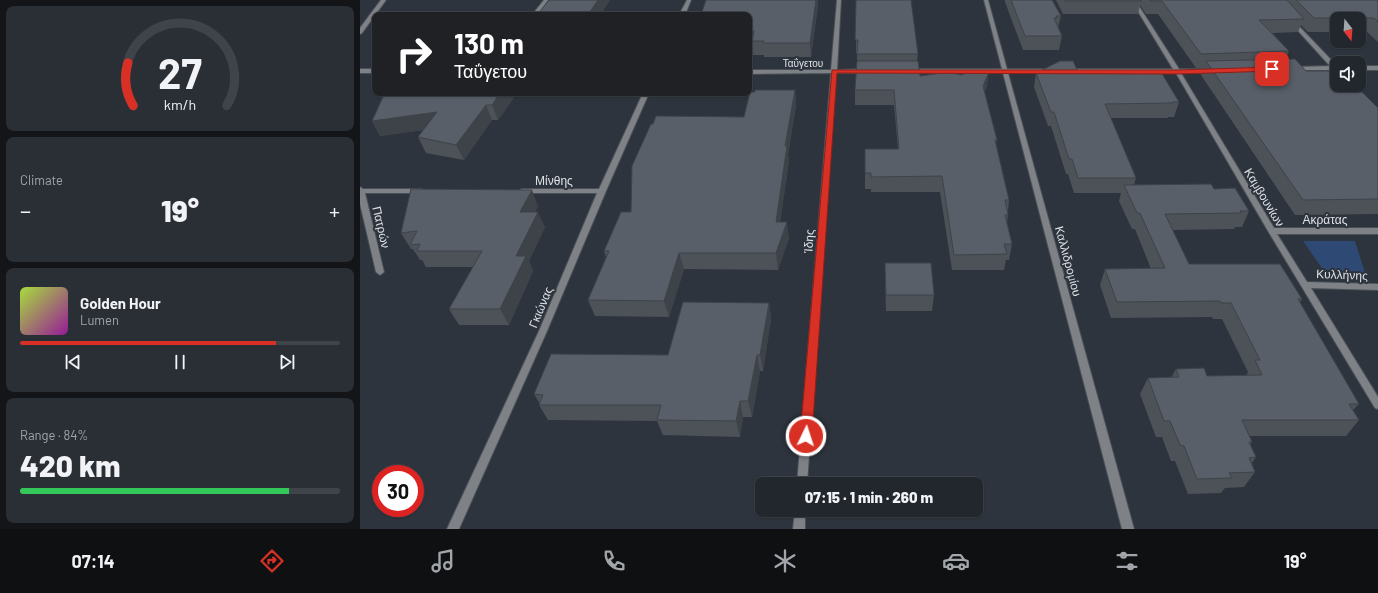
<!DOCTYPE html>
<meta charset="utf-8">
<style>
:root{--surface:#22272e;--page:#2a2f36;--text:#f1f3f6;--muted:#a2a5aa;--line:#3f444a;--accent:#d93025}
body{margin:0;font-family:Barlow,sans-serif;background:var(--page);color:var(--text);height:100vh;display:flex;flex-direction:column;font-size:15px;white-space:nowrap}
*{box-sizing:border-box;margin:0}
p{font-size:13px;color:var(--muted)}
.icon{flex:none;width:22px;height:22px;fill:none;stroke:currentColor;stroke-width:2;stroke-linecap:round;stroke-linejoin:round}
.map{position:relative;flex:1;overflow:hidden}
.sheet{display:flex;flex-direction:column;gap:6px;padding:6px;background:#131519;width:360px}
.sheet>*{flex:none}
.banner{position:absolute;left:12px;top:12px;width:380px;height:84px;border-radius:8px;box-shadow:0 1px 3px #0004,0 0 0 1px var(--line);background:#202124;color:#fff;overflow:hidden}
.needle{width:26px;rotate:163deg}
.fabs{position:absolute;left:970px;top:12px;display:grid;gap:8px}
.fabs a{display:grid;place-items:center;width:36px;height:36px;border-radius:8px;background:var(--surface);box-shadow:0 1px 3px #0004,0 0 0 1px var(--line);font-size:20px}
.speed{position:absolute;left:12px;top:465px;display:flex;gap:8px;font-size:20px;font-weight:700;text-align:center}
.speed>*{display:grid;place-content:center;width:52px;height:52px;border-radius:50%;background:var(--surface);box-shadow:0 1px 3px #0004,0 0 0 1px var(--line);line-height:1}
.speed .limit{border:6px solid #d22;background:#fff;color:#111}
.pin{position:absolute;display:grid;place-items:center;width:34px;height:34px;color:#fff;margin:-17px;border-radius:8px;box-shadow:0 2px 6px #0006}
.me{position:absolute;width:44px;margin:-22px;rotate:4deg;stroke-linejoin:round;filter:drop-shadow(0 0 3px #0008)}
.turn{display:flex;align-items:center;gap:14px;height:84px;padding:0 16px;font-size:18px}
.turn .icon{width:52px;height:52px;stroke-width:2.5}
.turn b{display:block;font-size:28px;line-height:34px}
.big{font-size:30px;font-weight:800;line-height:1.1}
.sheet .card{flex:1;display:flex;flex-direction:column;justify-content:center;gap:6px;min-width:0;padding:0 14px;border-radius:8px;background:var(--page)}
.sheet .dial{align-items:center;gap:0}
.dial svg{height:104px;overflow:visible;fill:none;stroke:var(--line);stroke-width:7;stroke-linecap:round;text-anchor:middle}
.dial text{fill:var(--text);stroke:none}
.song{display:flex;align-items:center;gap:12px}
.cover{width:48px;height:48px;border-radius:6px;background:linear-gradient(135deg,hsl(80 70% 55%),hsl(300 70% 35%))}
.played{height:4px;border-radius:2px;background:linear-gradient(90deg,var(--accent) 80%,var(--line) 80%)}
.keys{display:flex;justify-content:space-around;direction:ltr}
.heat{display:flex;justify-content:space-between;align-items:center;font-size:22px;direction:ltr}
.charge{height:6px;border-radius:3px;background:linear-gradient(90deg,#34c759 84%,var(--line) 0)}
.trip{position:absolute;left:395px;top:477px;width:228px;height:40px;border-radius:8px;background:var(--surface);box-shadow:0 1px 3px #0004,0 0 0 1px var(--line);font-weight:800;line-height:40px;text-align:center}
.tab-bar{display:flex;height:64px;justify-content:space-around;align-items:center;background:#0e1012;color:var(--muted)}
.tab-bar .icon{width:28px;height:28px}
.tab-bar .current{color:var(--accent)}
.tab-bar b{font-size:18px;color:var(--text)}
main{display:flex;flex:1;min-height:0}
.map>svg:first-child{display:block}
.green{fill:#2e4974}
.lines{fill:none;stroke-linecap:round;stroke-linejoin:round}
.street-casing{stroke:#4a5058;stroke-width:2}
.street{fill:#7e8185;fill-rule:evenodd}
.wall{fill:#4d5259}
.shaded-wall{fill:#3e4249}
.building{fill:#595f68;stroke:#3e4249}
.route{fill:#d93025;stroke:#8d1f18}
.labels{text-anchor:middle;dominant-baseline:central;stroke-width:4;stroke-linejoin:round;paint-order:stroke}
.far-street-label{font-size:10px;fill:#dde1e6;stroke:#2e343d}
.street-label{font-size:12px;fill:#dde1e6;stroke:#2e343d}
</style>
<main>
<section class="sheet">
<div class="card dial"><svg viewBox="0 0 100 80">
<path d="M14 69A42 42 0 1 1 86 69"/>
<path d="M14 69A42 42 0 0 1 10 36" stroke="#d93025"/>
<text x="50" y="56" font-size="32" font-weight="700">27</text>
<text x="50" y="72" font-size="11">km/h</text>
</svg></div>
<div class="card"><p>Climate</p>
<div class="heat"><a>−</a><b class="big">19°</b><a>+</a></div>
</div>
<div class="card">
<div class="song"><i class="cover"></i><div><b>Golden Hour</b><p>Lumen</p></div></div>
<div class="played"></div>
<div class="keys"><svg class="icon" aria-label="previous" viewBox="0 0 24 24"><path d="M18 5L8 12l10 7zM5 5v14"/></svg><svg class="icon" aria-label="pause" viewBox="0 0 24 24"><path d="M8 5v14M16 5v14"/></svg><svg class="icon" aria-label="next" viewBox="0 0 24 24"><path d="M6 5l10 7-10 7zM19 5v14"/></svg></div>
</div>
<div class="card"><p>Range · 84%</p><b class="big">420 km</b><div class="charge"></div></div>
</section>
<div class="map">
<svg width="1018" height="529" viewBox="0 0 1018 529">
<rect width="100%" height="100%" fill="#2e343d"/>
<polygon class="green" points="943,241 995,241 1005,273 966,274"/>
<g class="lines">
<g class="street-casing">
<g id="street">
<polygon points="21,0 26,0 2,33 0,34 0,28"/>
<polygon points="184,0 188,0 178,15 172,15"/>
<polygon points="327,0 331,0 325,15 319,15"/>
<polygon points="477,0 481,0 477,70 506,69 509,71 506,73 476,73 447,484 437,484 471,73 389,74 389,70 471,70"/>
<polygon points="624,0 628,0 647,69 690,69 693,71 690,73 648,73 774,529 762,529 643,73 550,73 547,71 550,69 642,69"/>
<polygon points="771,0 775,0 819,69 852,69 855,71 852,73 821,73 914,228 1018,228 1018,234 917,234 947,282 1018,284 1018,290 951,288 1018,397 1018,409 1015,408 908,231 816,73 708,73 705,71 708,69 813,69"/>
<polygon points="933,20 977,66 977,71 973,70 932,70 931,69 934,67 970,66 931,23 930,22"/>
<rect x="999" y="66" width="19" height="4"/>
<rect x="0" y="69" width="15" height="4"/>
<polygon points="283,93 289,93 246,191 187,331 99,529 87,529 179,331 237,193 162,193 158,191 162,189 239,189"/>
<polygon points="0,187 3,189 60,189 64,191 60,193 5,193 24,272 20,275 16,272 0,204"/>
<polygon points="435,510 445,510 445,529 433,529"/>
</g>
</g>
<use href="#street" class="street"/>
</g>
<g class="wall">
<polygon points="346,0 458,0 458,5 451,57 404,57 404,55 393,55 392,45 389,44 389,15"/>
<polygon points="496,0 558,54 557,61 560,76 627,87 624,92 637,140 636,144 649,200 648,211 648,215 647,223 652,244 649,260 646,260 644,270 592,270 580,192 511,192 511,189 505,189 505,149 538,149 534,105 495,105 495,90 497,61 497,54 496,54"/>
<polygon points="645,0 692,0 701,16 698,28 702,36 699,50 663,50 645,2"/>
<polygon points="696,0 1018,0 1018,42 1007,32 999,32 999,19 977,19 977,32 948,32 941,25 938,32 912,33 929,51 925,59 946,71 977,74 1018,108 1018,214 935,215 841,75 844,68 836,68 798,14 786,14 780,5 778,14 703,14"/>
<polygon points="718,72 819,102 814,117 808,117 808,118 751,118 776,178 774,185 854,189 889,211 882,227 875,227 874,229 812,230 829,264 942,299 940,303 999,404 993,410 999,420 986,436 890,436 892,442 890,445 896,457 892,463 895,472 884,487 865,488 861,493 828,494 815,461 811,461 802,437 796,437 780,394 788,378 811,378 816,369 847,376 886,376 888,372 862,319 853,319 852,317 751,318 740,285 745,269 791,269 775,229 772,229 759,201 761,193 714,193 708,174 706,174 691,126 688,126 674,87 676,73"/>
<polygon points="435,90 436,105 428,155 429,161 420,222 429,238 418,270 324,269 309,317 235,316 228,300 246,257 244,251 271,212 293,124 384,117"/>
<polygon points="20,93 157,93 138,120 132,120 104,160 66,153 58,137 63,130 20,136 12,121 22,98"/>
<polygon points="178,206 175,212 185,227 169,261 173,271 149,325 99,325 89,309 113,267 66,267 62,260 60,260 53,249 51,249 41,233"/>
<polygon points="525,263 574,295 572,311 526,311 525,279"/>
<polygon points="409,303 411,319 403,371 400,371 392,417 383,417 380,437 303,435 297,421 188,420 179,405 180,404 174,394 308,355"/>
</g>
<g class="shaded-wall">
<polygon points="238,0 250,0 241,15 228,15"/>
<polygon points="456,0 458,0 458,5 451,57 450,43"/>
<polygon points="629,72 627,87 621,101 623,86"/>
<polygon points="435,90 436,105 428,155 429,161 418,238 416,222 425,146"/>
<polygon points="140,93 157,93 138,120 132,105"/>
<polygon points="126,105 132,120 104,160 96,145"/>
<polygon points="77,112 85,127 20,136 12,121"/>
<polygon points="172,190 178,206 167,228 160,212"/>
<polygon points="178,212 185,227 169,261 173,271 149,325 140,309 156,256"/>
<polygon points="427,222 429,238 418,270 416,253"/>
<polygon points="319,253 324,269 309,317 304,301"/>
<polygon points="409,303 411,319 403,371 400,355"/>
<polygon points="397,355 400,371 392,417 388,401"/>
<polygon points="380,401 383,417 380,437 376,421"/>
</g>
<g class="building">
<polygon points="189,0 238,0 228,15 177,15"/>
<polygon points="346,0 456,0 450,43 403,43 404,41 392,41 394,31 389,31 389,15 341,15"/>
<polygon points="496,0 551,0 558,54 497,54 498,40 495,40"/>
<polygon points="651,0 692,0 701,16 696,16 697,18 694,18 702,36 665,36"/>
<polygon points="705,0 781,0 782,1 705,1"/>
<polygon points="789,0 927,0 944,19 899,20 929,51 841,54 802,1 790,1"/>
<polygon points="936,0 1018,0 1018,22 1014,18 954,18"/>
<polygon points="935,59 946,71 974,71 977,74 977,85 995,85 1018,108 1018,199 943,200 846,61"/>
<polygon points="497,61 558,61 560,76 588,72 602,75 606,72 629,72 623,86 637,140 635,140 649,200 645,200 648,215 645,215 652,244 644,244 647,254 594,255 582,176 511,177 511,173 505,173 505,149 539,149 534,90 495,90"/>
<polygon points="700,61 713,61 718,72 801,72 819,102 812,102 813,103 745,104 776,178 718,178 712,159 709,159 694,112 691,112 676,73"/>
<polygon points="395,90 435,90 425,146 427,146 416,222 427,222 416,253 319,253 304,301 228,300 249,251 244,251 261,212 271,212 272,166 291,124 293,124 296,116 384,117 390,92 395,92"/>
<polygon points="25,93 140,93 132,105 126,105 96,145 58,137 77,112 12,121"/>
<polygon points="851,184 854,189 875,188 889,211 880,211 881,213 805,214 829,264 920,264 942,299 938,299 999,404 989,404 999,420 882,420 892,442 889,442 896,457 889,458 895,472 869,473 872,478 837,479 824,446 820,445 810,421 804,421 788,378 819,377 816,369 844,368 847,376 902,375 895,360 900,360 871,303 861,303 860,301 757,302 745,269 805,268 780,213 777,213 764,185"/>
<polygon points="51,189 172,190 160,212 178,212 156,256 166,256 140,309 89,309 122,251 57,251 60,244 50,245 57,231 41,233"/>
<polygon points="525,263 571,263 574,295 526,295"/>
<polygon points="323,302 409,303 400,355 397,355 388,401 380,401 376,421 297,420 301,405 179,405 183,395 174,394 191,354 308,355"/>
</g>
<polygon class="route" points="912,67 915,69 914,71 818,74 477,73 452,436 450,440 446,441 442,440 440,436 472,70 818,70"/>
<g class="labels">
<g class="far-street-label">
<text x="443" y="63">Ταΰγετου</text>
</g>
<g class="street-label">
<text x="194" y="180">Μίνθης</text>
<text transform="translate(905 197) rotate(59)">Καμβουνίων</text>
<text x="965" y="219">Ακράτας</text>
<text transform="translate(22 227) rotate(77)">Πατρών</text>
<text transform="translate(448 241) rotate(-86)">Ίδης</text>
<text transform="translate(709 261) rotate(75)">Καλλιδρομίου</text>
<text transform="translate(982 274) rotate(2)">Κυλλήνης</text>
<text transform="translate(180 307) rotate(-67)">Γκιώνας</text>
</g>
</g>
</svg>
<div class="fabs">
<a><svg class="needle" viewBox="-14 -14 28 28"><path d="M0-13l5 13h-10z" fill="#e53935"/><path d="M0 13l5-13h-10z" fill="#a2a5aa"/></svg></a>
<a><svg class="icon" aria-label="sound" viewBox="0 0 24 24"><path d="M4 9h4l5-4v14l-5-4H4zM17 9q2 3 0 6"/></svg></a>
</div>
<div class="speed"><div class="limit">30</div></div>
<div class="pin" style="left:912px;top:69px;background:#d93025"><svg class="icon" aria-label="arrive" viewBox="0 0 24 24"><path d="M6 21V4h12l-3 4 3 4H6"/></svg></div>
<svg class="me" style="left:446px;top:436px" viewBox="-20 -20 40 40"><circle r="17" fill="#d93025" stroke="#fff" stroke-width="3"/><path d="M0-11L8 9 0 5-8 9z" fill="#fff"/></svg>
<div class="trip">07:15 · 1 min · 260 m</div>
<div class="banner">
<div class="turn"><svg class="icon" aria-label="right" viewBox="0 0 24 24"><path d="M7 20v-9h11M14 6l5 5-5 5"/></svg><div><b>130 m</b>Ταΰγετου</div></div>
</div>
</div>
</main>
<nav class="tab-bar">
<b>07:14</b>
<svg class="icon current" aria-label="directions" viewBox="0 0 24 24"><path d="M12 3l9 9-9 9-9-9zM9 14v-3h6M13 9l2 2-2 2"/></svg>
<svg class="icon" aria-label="music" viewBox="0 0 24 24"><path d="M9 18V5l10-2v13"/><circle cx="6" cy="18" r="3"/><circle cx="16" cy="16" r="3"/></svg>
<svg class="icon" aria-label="phone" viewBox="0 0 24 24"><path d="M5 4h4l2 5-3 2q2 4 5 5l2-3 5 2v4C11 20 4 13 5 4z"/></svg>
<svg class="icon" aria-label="climate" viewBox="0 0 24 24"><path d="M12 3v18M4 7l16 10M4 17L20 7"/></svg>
<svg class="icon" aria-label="car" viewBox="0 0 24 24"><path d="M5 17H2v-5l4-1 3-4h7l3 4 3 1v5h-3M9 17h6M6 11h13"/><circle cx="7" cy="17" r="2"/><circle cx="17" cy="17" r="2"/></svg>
<svg class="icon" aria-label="filters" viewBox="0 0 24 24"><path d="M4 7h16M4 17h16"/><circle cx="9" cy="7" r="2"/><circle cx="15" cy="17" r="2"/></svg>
<b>19°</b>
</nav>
